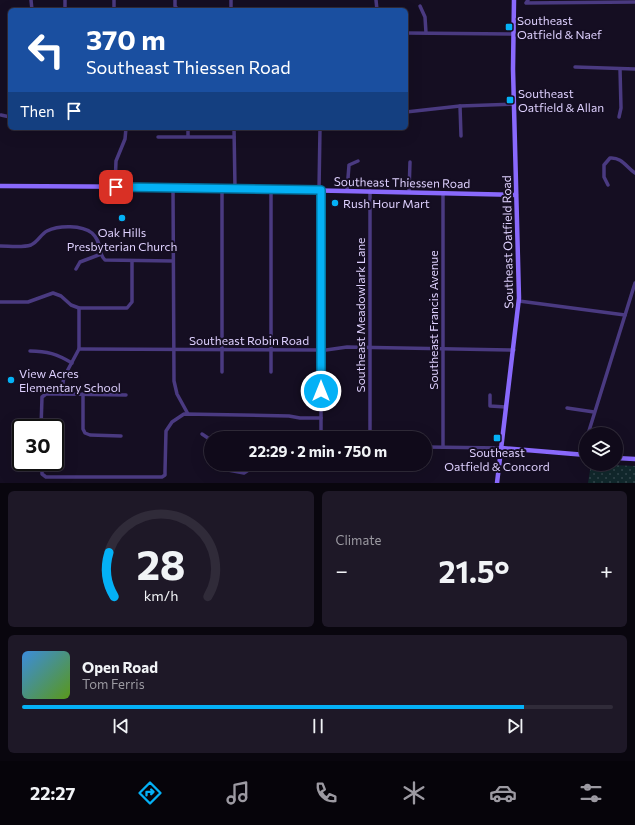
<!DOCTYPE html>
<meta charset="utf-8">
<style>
:root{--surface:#100a1a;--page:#1e1827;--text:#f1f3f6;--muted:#9c9aa2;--line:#302b39;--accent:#04b1f6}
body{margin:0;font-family:Commissioner,sans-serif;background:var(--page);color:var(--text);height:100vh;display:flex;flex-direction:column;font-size:15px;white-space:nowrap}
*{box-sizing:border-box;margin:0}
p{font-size:13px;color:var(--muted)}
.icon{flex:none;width:22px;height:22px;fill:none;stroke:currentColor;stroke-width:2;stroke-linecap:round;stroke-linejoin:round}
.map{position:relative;height:483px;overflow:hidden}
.drawer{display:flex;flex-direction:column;gap:8px;padding:8px;background:#09060e;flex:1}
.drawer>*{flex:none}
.hud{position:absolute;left:8px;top:8px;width:400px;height:122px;border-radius:6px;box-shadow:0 4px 16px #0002,0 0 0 1px var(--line);background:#1a4fa0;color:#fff;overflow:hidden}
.fabs{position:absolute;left:579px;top:427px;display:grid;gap:8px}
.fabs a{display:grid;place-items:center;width:44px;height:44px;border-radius:50%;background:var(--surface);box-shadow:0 4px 16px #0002,0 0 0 1px var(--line);font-size:20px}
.speed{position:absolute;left:12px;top:419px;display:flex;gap:8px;font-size:20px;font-weight:700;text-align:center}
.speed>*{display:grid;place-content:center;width:52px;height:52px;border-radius:50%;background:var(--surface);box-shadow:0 4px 16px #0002,0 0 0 1px var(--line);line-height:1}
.speed .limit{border:2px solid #111;border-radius:6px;background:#fff;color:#111}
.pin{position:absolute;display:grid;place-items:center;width:34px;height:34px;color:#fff;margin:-17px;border-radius:8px;box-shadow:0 2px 6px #0006}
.me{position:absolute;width:44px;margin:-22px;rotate:0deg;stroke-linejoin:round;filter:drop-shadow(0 0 3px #0008)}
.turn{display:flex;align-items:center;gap:14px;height:84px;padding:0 12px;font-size:18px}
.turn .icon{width:52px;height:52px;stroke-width:2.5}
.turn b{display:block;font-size:28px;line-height:34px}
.then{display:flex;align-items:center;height:38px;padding:0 12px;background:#0003;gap:8px;font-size:15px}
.big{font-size:30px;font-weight:700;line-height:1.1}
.drawer .tile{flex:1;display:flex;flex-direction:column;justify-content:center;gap:6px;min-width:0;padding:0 14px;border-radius:6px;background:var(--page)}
.drawer .dial{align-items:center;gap:0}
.dial svg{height:104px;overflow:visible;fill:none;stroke:var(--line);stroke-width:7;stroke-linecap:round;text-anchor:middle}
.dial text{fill:var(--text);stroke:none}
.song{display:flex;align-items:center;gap:12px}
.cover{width:48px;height:48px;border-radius:6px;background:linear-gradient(135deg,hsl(210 70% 55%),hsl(90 70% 35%))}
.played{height:4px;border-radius:2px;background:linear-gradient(90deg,var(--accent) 85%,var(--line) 85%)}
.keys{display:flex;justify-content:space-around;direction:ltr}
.heat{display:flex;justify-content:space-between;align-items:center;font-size:22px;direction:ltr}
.drawer .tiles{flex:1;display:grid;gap:8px;grid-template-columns:1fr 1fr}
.tile:last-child{grid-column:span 2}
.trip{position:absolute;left:204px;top:431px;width:228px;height:40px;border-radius:20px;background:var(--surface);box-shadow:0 4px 16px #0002,0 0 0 1px var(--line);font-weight:700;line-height:40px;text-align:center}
.menu{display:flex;height:64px;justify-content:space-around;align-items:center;background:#06040a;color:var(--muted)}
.menu .icon{width:28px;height:28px}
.menu .current{color:var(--accent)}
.menu b{font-size:18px;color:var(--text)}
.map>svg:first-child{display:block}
.park{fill:url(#park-dots)}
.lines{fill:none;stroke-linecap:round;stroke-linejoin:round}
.street{stroke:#4a3a81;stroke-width:3.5}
.secondary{stroke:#8969fc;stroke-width:4.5}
.route-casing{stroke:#0373a0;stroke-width:10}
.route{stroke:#04b1f6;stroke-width:7}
.poi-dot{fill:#04b1f6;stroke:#150e22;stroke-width:1.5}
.labels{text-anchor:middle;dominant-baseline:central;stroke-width:4;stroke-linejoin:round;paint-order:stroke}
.poi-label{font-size:12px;fill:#ded0fe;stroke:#150e22;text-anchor:start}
.street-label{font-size:12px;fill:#ded0fe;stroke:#150e22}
</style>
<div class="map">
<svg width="635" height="483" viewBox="0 0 635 483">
<defs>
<pattern id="park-dots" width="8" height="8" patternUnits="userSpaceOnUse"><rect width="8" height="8" fill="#11282c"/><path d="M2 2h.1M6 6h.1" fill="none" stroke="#33464c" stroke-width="1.8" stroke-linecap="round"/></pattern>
</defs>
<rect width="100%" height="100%" fill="#150e22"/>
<polygon class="park" points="591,464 635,466 635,483 588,483"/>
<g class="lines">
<g class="street">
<polyline points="31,0 32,10"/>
<polyline points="65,0 65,10"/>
<polyline points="114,0 114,10"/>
<polyline points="175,0 175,6 178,10"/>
<polyline points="231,0 231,10"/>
<polyline points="376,0 377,10"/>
<polyline points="528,0 526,3 635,2"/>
<polyline points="420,6 425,17 426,33"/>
<polyline points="406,33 513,34"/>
<polyline points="575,67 635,69"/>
<polyline points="460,106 461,136"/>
<polyline points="406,112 460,106 514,104"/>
<polyline points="1,115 10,117"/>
<polyline points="619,117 621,108 620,69"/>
<polyline points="188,128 188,136"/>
<polyline points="234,128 235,188"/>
<polyline points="158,137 234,137"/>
<path d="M608,185L604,177V165L610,158C622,157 626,167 635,173"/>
<polyline points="115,187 116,161 125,139 126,128"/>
<polyline points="173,187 174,381 177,394 188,414"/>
<polyline points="271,189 271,372"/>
<polyline points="319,190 320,128"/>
<polyline points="321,190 321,438"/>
<polyline points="347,191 349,165 358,161"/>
<polyline points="370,191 370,438"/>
<polyline points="409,192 410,162"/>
<polyline points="443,193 443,447"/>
<path d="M0,246C9,246 22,248 31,245C38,242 41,234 47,231C59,225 82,225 92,233C103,243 97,253 105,260L173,261"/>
<polyline points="76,269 80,262 101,254"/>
<polyline points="519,301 625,315"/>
<polyline points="0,302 28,302 53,293 61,296 71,305 79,308 127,308 132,302 132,261"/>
<polyline points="79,349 326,350 347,347 514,350"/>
<path d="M30,351C47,351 57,354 72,363"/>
<polyline points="222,372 222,188"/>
<polyline points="61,394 126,395"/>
<polyline points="83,394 83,429 85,433 90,435 121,436"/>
<polyline points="490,395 490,406 506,407"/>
<polyline points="567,408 594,412"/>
<polyline points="41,428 42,397 46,394 61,394 64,377 79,349 79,308"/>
<polyline points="202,434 211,440"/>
<polyline points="588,434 635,283"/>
<polyline points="425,447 501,448"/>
<polyline points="583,455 586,442"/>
<polyline points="42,462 42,474 46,477 162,477 165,475 165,471 166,431 172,422 184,414 289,416 300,418 321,418"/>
<polyline points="223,464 228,470 244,473 258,464"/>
<polyline points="317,464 319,469"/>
</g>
<g class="secondary">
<polyline points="0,186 173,187 516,195"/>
<polyline points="501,448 586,455"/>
<polyline points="616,458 635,459"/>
<polyline points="497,483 519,298 513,69 514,0"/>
</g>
</g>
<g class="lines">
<g class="route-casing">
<polyline id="route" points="116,187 321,190 321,391"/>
</g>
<use href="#route" class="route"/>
</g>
<g class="poi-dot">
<rect x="505" y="23" width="8" height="8" rx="2"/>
<rect x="506" y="96" width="8" height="8" rx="2"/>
<circle cx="335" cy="203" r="4"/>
<circle cx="122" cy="218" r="4"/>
<circle cx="11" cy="380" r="4"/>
<rect x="493" y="434" width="8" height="8" rx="2"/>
</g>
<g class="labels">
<g class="poi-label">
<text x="517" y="20">Southeast<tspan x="517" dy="14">Oatfield &amp; Naef</tspan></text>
<text x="518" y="93">Southeast<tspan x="518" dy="14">Oatfield &amp; Allan</tspan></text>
<text x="343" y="203">Rush Hour Mart</text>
<text x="122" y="232" text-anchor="middle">Oak Hills<tspan x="122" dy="14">Presbyterian Church</tspan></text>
<text x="19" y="373">View Acres<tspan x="19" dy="14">Elementary School</tspan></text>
<text x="497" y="452" text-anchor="middle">Southeast<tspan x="497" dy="14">Oatfield &amp; Concord</tspan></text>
</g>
<g class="street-label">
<text transform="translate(402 182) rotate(1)">Southeast Thiessen Road</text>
<text transform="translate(507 242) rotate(-91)">Southeast Oatfield Road</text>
<text transform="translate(360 315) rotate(-90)">Southeast Meadowlark Lane</text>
<text transform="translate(433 320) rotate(-90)">Southeast Francis Avenue</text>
<text x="249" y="340">Southeast Robin Road</text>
</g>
</g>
</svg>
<div class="fabs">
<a><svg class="icon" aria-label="layers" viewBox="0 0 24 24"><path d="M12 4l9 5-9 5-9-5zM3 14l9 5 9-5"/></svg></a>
</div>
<div class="speed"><div class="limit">30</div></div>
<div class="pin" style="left:116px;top:187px;background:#d93025"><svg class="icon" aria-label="arrive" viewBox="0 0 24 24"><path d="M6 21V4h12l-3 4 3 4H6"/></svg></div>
<svg class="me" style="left:321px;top:391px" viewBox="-20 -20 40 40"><circle r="17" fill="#04b1f6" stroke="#fff" stroke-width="3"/><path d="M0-11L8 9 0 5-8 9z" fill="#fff"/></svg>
<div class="trip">22:29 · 2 min · 750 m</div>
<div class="hud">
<div class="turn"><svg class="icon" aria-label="left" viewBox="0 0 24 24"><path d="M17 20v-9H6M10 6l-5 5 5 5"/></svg><div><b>370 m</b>Southeast Thiessen Road</div></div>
<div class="then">Then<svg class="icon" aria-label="arrive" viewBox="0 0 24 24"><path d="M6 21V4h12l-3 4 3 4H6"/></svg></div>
</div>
</div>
<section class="drawer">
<div class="tiles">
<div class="tile dial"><svg viewBox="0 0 100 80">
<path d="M14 69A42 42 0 1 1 86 69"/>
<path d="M14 69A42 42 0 0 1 10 35" stroke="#04b1f6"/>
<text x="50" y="56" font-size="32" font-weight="700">28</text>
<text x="50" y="72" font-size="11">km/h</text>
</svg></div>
<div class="tile"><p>Climate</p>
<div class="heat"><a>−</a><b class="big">21.5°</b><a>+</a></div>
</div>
<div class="tile">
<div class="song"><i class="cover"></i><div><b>Open Road</b><p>Tom Ferris</p></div></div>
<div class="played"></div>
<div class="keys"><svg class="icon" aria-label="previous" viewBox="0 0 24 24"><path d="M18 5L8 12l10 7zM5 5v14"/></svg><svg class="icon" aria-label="pause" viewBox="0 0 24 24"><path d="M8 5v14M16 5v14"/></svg><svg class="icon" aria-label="next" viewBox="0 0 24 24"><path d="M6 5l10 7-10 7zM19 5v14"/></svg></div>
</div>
</div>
</section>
<nav class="menu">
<b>22:27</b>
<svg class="icon current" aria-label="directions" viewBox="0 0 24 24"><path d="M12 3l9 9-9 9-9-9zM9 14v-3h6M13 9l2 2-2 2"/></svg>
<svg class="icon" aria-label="music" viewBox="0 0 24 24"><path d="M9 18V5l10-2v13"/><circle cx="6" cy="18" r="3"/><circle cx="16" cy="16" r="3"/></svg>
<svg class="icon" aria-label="phone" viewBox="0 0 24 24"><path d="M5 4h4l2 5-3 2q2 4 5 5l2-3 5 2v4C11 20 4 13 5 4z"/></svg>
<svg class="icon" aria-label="climate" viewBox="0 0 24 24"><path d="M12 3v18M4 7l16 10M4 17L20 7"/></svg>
<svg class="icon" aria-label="car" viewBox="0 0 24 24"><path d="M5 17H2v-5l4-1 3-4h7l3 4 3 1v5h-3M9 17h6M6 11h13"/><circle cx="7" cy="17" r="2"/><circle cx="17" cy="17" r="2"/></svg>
<svg class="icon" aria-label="filters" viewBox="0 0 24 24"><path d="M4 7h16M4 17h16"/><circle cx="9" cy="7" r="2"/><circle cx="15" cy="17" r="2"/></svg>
</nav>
